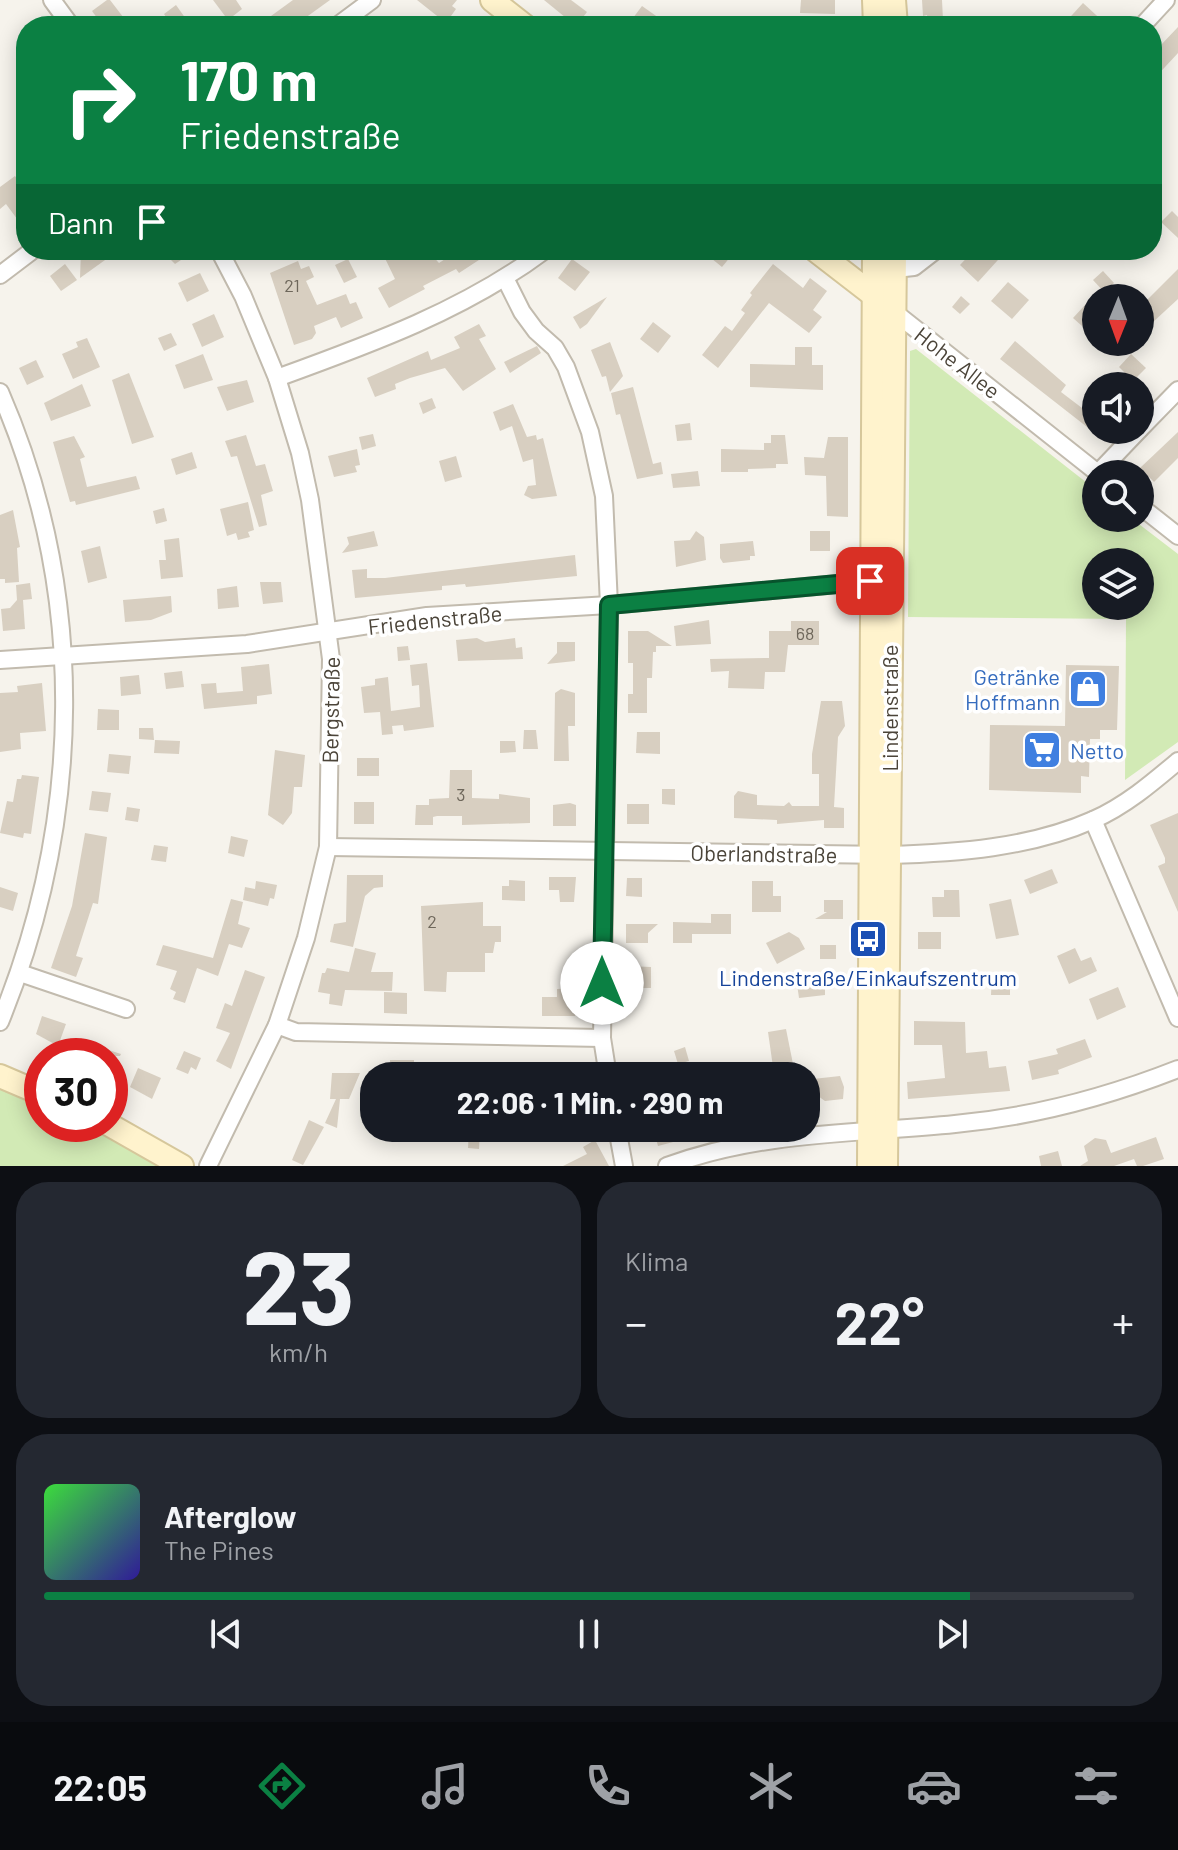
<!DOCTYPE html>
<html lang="de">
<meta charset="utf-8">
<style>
:root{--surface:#171b24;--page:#242831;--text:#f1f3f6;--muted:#9ea1a6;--line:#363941;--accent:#0b8043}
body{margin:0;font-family:Barlow,sans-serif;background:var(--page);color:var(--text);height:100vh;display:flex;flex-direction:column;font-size:30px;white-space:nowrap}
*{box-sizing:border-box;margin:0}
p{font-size:26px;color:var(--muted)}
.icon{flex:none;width:44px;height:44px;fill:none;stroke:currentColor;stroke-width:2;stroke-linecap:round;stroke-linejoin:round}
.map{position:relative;height:1166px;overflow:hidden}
.drawer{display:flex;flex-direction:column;gap:16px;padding:16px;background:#0d0f14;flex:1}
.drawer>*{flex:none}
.top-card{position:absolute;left:16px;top:16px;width:1146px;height:244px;border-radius:32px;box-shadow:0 4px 20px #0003;background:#0b8043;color:#fff;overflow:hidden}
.needle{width:52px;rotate:181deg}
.buttons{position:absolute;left:1082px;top:284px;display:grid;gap:16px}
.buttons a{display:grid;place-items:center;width:72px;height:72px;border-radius:50%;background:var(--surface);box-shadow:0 4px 20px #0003;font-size:40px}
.speed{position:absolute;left:24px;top:1038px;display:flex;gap:16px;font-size:40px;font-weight:700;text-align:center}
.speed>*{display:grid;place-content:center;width:104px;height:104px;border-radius:50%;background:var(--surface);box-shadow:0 4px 20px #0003;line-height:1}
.speed .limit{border:12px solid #d22;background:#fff;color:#111}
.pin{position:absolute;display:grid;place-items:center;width:68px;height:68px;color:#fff;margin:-34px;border-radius:16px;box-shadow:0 4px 12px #0006}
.me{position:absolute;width:88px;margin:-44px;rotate:0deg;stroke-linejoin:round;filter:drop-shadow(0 0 6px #0008)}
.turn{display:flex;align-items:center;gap:28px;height:168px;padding:0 32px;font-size:36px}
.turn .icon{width:104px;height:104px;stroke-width:2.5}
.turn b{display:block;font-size:56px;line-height:68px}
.then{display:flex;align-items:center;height:76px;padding:0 32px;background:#0003;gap:16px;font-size:30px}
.big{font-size:60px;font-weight:700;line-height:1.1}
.drawer .widget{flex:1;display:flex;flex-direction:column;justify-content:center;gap:12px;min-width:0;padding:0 28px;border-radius:32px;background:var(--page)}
.drawer .dial{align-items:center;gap:0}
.dial b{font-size:104px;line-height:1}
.song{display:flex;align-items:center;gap:24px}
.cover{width:96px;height:96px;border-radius:12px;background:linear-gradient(135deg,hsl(120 70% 55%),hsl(250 70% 35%))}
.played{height:8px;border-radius:4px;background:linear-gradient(90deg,var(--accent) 85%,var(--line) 85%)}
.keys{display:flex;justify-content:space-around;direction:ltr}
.heat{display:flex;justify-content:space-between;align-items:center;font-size:44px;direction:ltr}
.drawer .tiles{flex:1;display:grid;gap:16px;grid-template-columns:1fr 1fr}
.widget:last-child{grid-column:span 2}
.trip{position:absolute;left:360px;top:1062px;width:460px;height:80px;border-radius:32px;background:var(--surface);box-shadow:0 4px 20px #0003;font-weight:700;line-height:80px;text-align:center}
.tab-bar{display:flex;height:128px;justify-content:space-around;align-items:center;background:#090b0e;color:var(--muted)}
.tab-bar .icon{width:56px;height:56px}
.tab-bar .current{color:var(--accent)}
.tab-bar b{font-size:36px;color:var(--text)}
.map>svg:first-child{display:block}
.green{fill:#d2eab5;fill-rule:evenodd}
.building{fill:#d8cfc1}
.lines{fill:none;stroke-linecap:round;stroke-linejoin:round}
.street-casing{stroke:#c2bbae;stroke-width:20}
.secondary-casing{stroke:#d6c79b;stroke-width:26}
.street{stroke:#fff;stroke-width:16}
.secondary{stroke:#fff3cd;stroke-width:22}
.route-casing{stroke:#07532c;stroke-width:20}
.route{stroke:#0b8043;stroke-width:14}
.labels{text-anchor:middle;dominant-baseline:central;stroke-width:7;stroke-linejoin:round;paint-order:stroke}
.number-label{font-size:18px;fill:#6e675b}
.street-label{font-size:22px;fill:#4b4439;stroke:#fff}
.shop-label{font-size:22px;fill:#366cbe;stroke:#fff;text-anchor:end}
.transit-label{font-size:22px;fill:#164399;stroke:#fff}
</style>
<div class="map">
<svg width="1178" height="1166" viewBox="0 0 1178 1166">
<rect width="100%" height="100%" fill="#f6f3ec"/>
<g class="green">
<path d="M916,349L1096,490V518H1131L1178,554V742L1125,780L1126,619L908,617L910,351ZM1096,562H1140V606H1096Z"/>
<polygon points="0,1088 42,1106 42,1124 84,1124 164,1166 0,1166"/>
</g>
<g class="building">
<polygon points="107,0 110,0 130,26 103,26 92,11"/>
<polygon points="213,0 236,0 242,9 228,20"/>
<polygon points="293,0 330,0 294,26 278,26 271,16"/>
<polygon points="417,0 457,0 452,6 456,9 446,23"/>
<polygon points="544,0 571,0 587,12 576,26"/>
<polygon points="801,0 835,0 835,14 800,13"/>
<polygon points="922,0 942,0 943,20 928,21 927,15 923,16"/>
<polygon points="1083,3 1108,26 1062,26"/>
<polygon points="176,5 191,26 172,26 164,14"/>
<polygon points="642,6 659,18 653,26 645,26 633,18"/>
<polygon points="1178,27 1178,53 1152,81 1152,39 1160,46"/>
<polygon points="15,176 25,190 17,197 26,209 26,231 6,204 0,209 0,187"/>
<polygon points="1172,211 1178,217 1178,238 1161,222"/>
<polygon points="81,250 119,250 80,278"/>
<polygon points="170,250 196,250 175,264 168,257"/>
<polygon points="381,250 427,250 439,263 459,250 477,250 482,258 459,273 456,269 423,286 425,289 389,308 378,288 395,279"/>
<polygon points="701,250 736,250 722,267"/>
<polygon points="974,250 1007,250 978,282 960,265"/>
<polygon points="348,259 357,277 344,283 335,265"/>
<polygon points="572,259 590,272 575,291 558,278"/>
<polygon points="298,261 301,269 309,266 314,277 306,281 317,305 346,294 350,304 356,302 363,318 341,328 336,317 314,326 316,333 312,339 294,345 270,273"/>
<polygon points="65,264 77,280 61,291 50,276"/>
<polygon points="773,264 803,288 810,278 827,291 813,310 822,317 809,333 769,303 718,368 702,355 725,326 732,331 745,313 741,310 752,295 750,293"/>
<polygon points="1178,269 1178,299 1140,334 1140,307"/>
<polygon points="1103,271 1114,283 1104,292 1093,280"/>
<polygon points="200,273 209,291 187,302 178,283"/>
<polygon points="1008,282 1029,300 1012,319 991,301"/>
<polygon points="1096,293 1096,325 1089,319 1082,326 1073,318"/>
<polygon points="961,296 970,304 960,314 952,307"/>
<polygon points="607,297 587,324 580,329 573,317"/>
<polygon points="214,314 224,337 202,347 192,324"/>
<polygon points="653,322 671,336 658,353 640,339"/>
<polygon points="479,324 486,336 479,339 496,369 463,391 445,368 410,378 395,384 396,389 375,397 367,378 428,351 431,360 460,348 454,337"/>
<polygon points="171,333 177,345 164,351 158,338"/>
<polygon points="87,338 100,367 73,379 62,354 78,347 76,342"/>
<polygon points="1015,341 1066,385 1061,392 1082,408 1096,391 1096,434 1000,359"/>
<polygon points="610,342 623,376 610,392 606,376 602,377 591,350"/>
<polygon points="537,346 541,353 510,373 504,362"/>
<polygon points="795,347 812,347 812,365 823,365 823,390 750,387 750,364 795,365"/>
<polygon points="203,354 213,380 184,389 175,365"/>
<polygon points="1131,354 1146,368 1133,381 1119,367"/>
<polygon points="36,360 44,377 27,385 19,368"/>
<polygon points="129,373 154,437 132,444 112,380"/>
<polygon points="247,380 254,402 227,411 217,387"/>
<polygon points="82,384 91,406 51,421 44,403"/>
<polygon points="633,387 653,464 661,462 663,474 637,479 620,414 616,415 611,393"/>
<polygon points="432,398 436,408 423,414 419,403"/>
<polygon points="513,404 527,437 536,435 537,440 543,438 557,496 532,499 524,495 528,486 536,485 533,459 523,462 512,426 500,431 493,412"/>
<polygon points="690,423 692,440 677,441 675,425"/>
<polygon points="1178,432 1178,458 1154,482 1140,468"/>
<polygon points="373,434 376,446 362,450 359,437"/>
<polygon points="246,435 256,466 265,464 273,491 261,495 267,525 259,527 237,456 231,457 225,441"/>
<polygon points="771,435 785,435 788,464 776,464 776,468 748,469 748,472 721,472 721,449 764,450 764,443 771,443"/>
<polygon points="74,436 85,457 80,459 87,487 136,476 140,489 76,505 75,501 70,502 53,442"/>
<polygon points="828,437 848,437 848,517 827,516 826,476 805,475 804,457 824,458"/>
<polygon points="357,449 360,465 355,466 357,472 334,477 328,456"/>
<polygon points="192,452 197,468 176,475 171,459"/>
<polygon points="456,456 462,477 445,482 439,461"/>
<polygon points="698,471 700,486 673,488 671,474"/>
<polygon points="248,502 254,530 248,532 250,537 238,540 236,533 227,536 220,509"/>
<polygon points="164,508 167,521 156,524 153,511"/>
<polygon points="13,510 20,547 17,548 19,582 5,583 5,579 0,579 0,515"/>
<polygon points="374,531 378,546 342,553 349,544 347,537"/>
<polygon points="696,531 704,537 706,560 676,567 674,541 690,540"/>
<rect x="810" y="531" width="20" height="20"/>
<polygon points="179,538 183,577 161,579 159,560 166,560 164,540"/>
<polygon points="753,541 755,556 750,556 750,560 723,563 720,558 720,544"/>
<polygon points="100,546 107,578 88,583 81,551"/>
<polygon points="575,555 577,576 466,587 465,584 442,586 442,590 355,598 352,570 367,569 367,578 385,578"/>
<polygon points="260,582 281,582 283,602 263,604"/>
<polygon points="30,583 32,599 23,600 25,629 3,631 1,609 10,608 17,600 16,585"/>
<polygon points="237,586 239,607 218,609 217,589"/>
<polygon points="171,596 172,612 151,620 125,622 123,600"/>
<polygon points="709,620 711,644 676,646 674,626"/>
<polygon points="791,621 819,621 819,645 788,645 785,672 765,672 764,689 728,688 729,671 711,672 710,659 769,658 769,631 791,631"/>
<polygon points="628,631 648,631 672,646 656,646 656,652 653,652 652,678 647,678 647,713 628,713 628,694 633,694 633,663 628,663"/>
<polygon points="477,638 485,642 515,638 516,648 522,647 523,659 458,661 456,640"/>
<polygon points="557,642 575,642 575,661 547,664 557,653"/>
<polygon points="408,646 410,660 398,661 397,647"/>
<polygon points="427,663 434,727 404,731 403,725 392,726 393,734 382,735 380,712 364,713 361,687 375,685 375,679 388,677 391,711 420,707 419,685 412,686 410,665"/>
<polygon points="269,664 272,694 257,696 257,704 204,709 201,684 216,683 217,693 243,691 241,667"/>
<polygon points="1066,665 1119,666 1117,730 1100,730 1100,739 1090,739 1089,777 1081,776 1081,793 989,790 990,725 1065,726"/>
<polygon points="182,671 184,687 166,689 164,673"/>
<polygon points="139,675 141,694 121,696 120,677"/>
<polygon points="42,683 46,731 20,733 21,749 0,752 0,693 18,692 17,686"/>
<polygon points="561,689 575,693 575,726 568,726 569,761 554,761 555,693"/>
<polygon points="821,701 842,701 845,726 838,737 834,807 844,808 844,828 824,828 824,820 777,824 777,820 734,818 734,796 738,791 757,795 757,805 784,806 789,802 792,806 819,806 819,774 812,774 812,754"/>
<polygon points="98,709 119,710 119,730 97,730"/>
<polygon points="139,728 153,728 154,740 139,739"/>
<polygon points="524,730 536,730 538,749 523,749"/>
<polygon points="637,732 660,732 660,754 636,753"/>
<polygon points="155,740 180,741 179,754 154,753"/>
<polygon points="500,741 515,741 516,752 500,753"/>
<polygon points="275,750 305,755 302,787 294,787 292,813 283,825 268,815"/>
<polygon points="109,754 131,756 129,774 107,772"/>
<rect x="357" y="758" width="22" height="18"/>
<polygon points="450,770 472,770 472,798 499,799 499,794 530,798 530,823 462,825 462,816 437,816 433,817 433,825 415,825 416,805 429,805 429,799 449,798"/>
<polygon points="22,775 39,777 31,834 24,833 23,838 0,833 7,801 13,802 17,779 21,779"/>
<polygon points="662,789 675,789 675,805 662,804"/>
<polygon points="92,791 111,793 108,812 89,810"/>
<rect x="354" y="802" width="20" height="22"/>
<polygon points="570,803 576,805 576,826 553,826 553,805"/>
<rect x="627" y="804" width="22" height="20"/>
<polygon points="127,807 140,809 138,822 125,820"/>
<polygon points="1178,813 1178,912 1158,866 1165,863 1165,858 1150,825"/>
<polygon points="85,833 107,837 98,904 93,903 76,956 83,958 76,977 51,968 72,906"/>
<polygon points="231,836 248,840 244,857 228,853"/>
<polygon points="154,845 168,847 166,862 151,860"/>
<polygon points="1052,869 1058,883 1030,894 1024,880"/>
<polygon points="347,875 383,875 383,887 374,888 365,896 353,947 330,942 334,924 346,922"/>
<polygon points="549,877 576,877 574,902 560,902 559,890 549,890"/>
<polygon points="627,878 642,878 642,897 626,896"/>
<polygon points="509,880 525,881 525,901 502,900 502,886 509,886"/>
<polygon points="256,881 277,885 274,899 270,898 268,906 243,900 245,887 255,889"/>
<polygon points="752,881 773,881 773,896 781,896 781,912 752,912"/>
<polygon points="0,887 18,893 13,911 0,907"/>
<polygon points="944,890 959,890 960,917 933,917 932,897 944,897"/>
<polygon points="231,899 243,902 238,924 250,928 242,948 229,944 218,976 197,968 185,1003 173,999 176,992 170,989 177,971 156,965 163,945 213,958"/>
<polygon points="1011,899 1019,935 996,939 989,904"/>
<polygon points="824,900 843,900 843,919 815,919 827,912 824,912"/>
<polygon points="483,902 483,926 501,926 501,942 495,942 493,953 485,953 485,972 447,972 446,992 424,991 421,906"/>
<polygon points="711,914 731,914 731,934 692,934 692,943 673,943 673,922 711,923"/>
<polygon points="626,924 658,924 648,933 648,943 626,943"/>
<polygon points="789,932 799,938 805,949 777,964 766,943"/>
<rect x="918" y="932" width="23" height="17"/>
<rect x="820" y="945" width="16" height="14"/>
<polygon points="355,948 376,953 371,972 393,972 392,991 345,990 342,1006 329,1004 330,994 318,992 322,973 325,973 327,968 349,972"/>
<polygon points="1075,948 1081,961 1091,957 1097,971 1069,984 1057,956"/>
<polygon points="626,966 651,967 651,988 642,988 642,996 629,996"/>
<polygon points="245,970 265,977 231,1069 216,1061 230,1033 216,1028 225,1003 232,1006"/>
<polygon points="827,973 829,988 825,988 825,995 799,998 796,977"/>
<polygon points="992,973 1010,974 1010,995 991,995"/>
<polygon points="1118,987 1126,1007 1097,1020 1089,999"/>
<polygon points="575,988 575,1016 542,1016 542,997 557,997 557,989"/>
<polygon points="384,992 407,993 407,1014 384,1013"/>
<polygon points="42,1016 66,1024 58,1046 36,1034"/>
<polygon points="914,1021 965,1022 966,1053 987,1051 989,1068 1006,1066 1010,1091 908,1099 907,1082 945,1078 942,1045 914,1045"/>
<polygon points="786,1029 793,1064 773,1067 768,1032"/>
<polygon points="1085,1039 1092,1057 1058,1070 1059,1074 1032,1080 1028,1061 1058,1054 1056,1049"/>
<polygon points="87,1043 121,1054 120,1056 83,1056"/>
<polygon points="685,1047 689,1061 678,1064 674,1051"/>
<polygon points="184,1051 201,1058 196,1070 191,1067 188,1074 176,1069"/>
<rect x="390" y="1060" width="24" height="16"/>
<polygon points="138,1068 161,1078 152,1099 130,1087"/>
<polygon points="332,1073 360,1073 349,1099 340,1099 337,1128 325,1123 336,1099 330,1099"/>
<polygon points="840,1076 844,1087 843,1099 825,1101 811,1091 813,1079"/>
<polygon points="309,1120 324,1127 303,1165 292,1160"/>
<polygon points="653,1128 673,1128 677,1141 658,1146"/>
<polygon points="469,1130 480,1131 479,1149 468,1148"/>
<polygon points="1156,1137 1164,1159 1143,1166 1137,1166 1134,1159 1114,1166 1080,1166 1088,1161 1084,1146 1095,1138 1106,1140 1111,1153"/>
<polygon points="595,1140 609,1166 563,1166 587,1154 583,1147"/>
<polygon points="1058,1151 1062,1166 1041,1166 1039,1156"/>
</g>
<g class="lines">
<g class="street-casing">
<g id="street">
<polyline points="52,0 71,26"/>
<polyline points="337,26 372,0"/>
<polyline points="1142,26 1166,0"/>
<polyline points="895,269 914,267 936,250"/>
<polyline points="0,275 33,250"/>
<polyline points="505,278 522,312 536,331 555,348 566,367 590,432 604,496 609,605 602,1038 608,1076"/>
<polyline points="893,311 1099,474"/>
<path d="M277,378C371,344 465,310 545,250"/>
<path d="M0,392C88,594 83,819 0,1022"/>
<polyline points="1140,429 1178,390"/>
<polyline points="1098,473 1139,430"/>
<polyline points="1140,506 1178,536"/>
<polyline points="0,660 247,644 427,616 609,605 870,581"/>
<polyline points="1093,820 1178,1018"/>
<path d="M328,847L889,855C956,853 1030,848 1093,820C1125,806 1152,783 1178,761"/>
<polyline points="20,973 126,1009"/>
<polyline points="277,1025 296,1032 602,1038"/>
<polyline points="617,1128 624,1166"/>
<polyline points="208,1166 277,1025 306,938 328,847 331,659 310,500 300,453 277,378 243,296 219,250"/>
<path d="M667,1166C762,1131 857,1134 955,1124C1031,1117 1107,1097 1178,1069"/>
</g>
</g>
<g class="secondary-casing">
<g id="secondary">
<polyline points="492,0 525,26"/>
<polyline points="874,0 875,26"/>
<polyline points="894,0 896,26"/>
<polyline points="815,250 881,301"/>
<polyline points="0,1076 42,1094"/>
<polyline points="108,1124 182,1166"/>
<polyline points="869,1166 874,250"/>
<polyline points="886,1166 895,250"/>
</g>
</g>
<use href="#street" class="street"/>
<use href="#secondary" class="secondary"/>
</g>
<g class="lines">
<g class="route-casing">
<polyline id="route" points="602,983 609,605 870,581"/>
</g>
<use href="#route" class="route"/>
</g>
<defs>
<g id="shop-square" transform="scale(2)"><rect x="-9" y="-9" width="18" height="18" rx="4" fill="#3f7fe0" stroke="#fff"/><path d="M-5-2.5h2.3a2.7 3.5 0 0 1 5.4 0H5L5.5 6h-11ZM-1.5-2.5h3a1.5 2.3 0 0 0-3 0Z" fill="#fff"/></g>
<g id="supermarket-square" transform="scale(2)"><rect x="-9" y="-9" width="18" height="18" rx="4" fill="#3f7fe0" stroke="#fff"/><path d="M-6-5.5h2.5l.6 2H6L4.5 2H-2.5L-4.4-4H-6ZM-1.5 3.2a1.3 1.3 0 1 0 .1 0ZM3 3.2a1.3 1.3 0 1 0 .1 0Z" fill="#fff"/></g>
<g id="bus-square" transform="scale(2)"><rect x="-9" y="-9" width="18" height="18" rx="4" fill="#1a4fb4" stroke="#fff"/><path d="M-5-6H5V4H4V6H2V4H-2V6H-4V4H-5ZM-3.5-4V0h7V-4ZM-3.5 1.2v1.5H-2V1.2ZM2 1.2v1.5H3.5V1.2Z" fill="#fff"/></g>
</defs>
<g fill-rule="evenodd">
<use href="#shop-square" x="1088" y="689"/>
<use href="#supermarket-square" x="1042" y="750"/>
<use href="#bus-square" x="868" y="939"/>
</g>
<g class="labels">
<g class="number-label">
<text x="292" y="285">21</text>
<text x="805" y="633">68</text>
<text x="461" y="794">3</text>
<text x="432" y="921">2</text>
</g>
<g class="street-label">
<text transform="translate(958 362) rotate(38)">Hohe Allee</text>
<text transform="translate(435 619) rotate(-6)">Friedenstraße</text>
<text transform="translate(889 708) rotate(-90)">Lindenstraße</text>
<text transform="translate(330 710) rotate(-89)">Bergstraße</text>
<text transform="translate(764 853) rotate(1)">Oberlandstraße</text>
</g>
<g class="shop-label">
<text x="1060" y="676">Getränke<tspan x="1060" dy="25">Hoffmann</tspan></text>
<text x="1070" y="750" text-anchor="start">Netto</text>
</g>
<g class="transit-label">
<text x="868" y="977">Lindenstraße/Einkaufszentrum</text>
</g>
</g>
</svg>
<div class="buttons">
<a><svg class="needle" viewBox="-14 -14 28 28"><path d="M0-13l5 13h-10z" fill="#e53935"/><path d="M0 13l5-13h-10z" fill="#9ea1a6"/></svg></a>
<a><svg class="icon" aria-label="sound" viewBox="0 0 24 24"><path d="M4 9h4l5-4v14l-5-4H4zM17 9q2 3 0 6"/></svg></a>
<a><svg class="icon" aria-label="search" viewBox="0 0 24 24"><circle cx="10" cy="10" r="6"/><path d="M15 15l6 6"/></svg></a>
<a><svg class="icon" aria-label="layers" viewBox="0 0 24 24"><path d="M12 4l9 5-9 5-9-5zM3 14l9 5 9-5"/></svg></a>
</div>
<div class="speed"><div class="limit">30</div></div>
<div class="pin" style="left:870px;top:581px;background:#d93025"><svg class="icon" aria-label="arrive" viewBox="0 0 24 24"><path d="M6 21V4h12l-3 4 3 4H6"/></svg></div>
<svg class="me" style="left:602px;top:983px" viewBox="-20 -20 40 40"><circle r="19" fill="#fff"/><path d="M0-13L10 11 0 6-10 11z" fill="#0b8043"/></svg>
<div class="trip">22:06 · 1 Min. · 290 m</div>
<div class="top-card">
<div class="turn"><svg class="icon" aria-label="right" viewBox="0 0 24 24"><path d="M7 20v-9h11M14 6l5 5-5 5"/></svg><div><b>170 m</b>Friedenstraße</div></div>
<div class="then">Dann<svg class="icon" aria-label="arrive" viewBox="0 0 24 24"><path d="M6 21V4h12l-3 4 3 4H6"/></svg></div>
</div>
</div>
<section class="drawer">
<div class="tiles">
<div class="widget dial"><b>23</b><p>km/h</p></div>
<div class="widget"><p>Klima</p>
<div class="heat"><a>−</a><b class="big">22°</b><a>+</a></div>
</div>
<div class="widget">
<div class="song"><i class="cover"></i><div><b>Afterglow</b><p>The Pines</p></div></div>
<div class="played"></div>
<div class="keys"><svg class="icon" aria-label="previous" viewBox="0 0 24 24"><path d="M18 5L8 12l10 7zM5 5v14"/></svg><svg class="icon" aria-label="pause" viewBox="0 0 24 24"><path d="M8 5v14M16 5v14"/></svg><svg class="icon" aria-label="next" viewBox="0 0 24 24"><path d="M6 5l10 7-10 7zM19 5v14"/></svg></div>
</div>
</div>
</section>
<nav class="tab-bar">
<b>22:05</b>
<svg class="icon current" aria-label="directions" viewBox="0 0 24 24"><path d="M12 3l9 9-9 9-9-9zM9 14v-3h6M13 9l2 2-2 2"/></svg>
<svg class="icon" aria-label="music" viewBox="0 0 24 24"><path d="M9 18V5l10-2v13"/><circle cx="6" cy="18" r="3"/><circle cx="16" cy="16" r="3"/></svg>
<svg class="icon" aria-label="phone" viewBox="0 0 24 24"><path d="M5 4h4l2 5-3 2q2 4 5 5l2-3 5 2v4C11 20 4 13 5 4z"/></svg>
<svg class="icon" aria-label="climate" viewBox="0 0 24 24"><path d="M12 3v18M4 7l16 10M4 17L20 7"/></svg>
<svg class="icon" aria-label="car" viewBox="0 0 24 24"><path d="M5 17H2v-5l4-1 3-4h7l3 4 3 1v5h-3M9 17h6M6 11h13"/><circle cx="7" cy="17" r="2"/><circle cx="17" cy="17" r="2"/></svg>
<svg class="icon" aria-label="filters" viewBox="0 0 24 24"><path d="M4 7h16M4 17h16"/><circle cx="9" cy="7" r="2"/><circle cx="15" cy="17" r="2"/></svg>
</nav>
